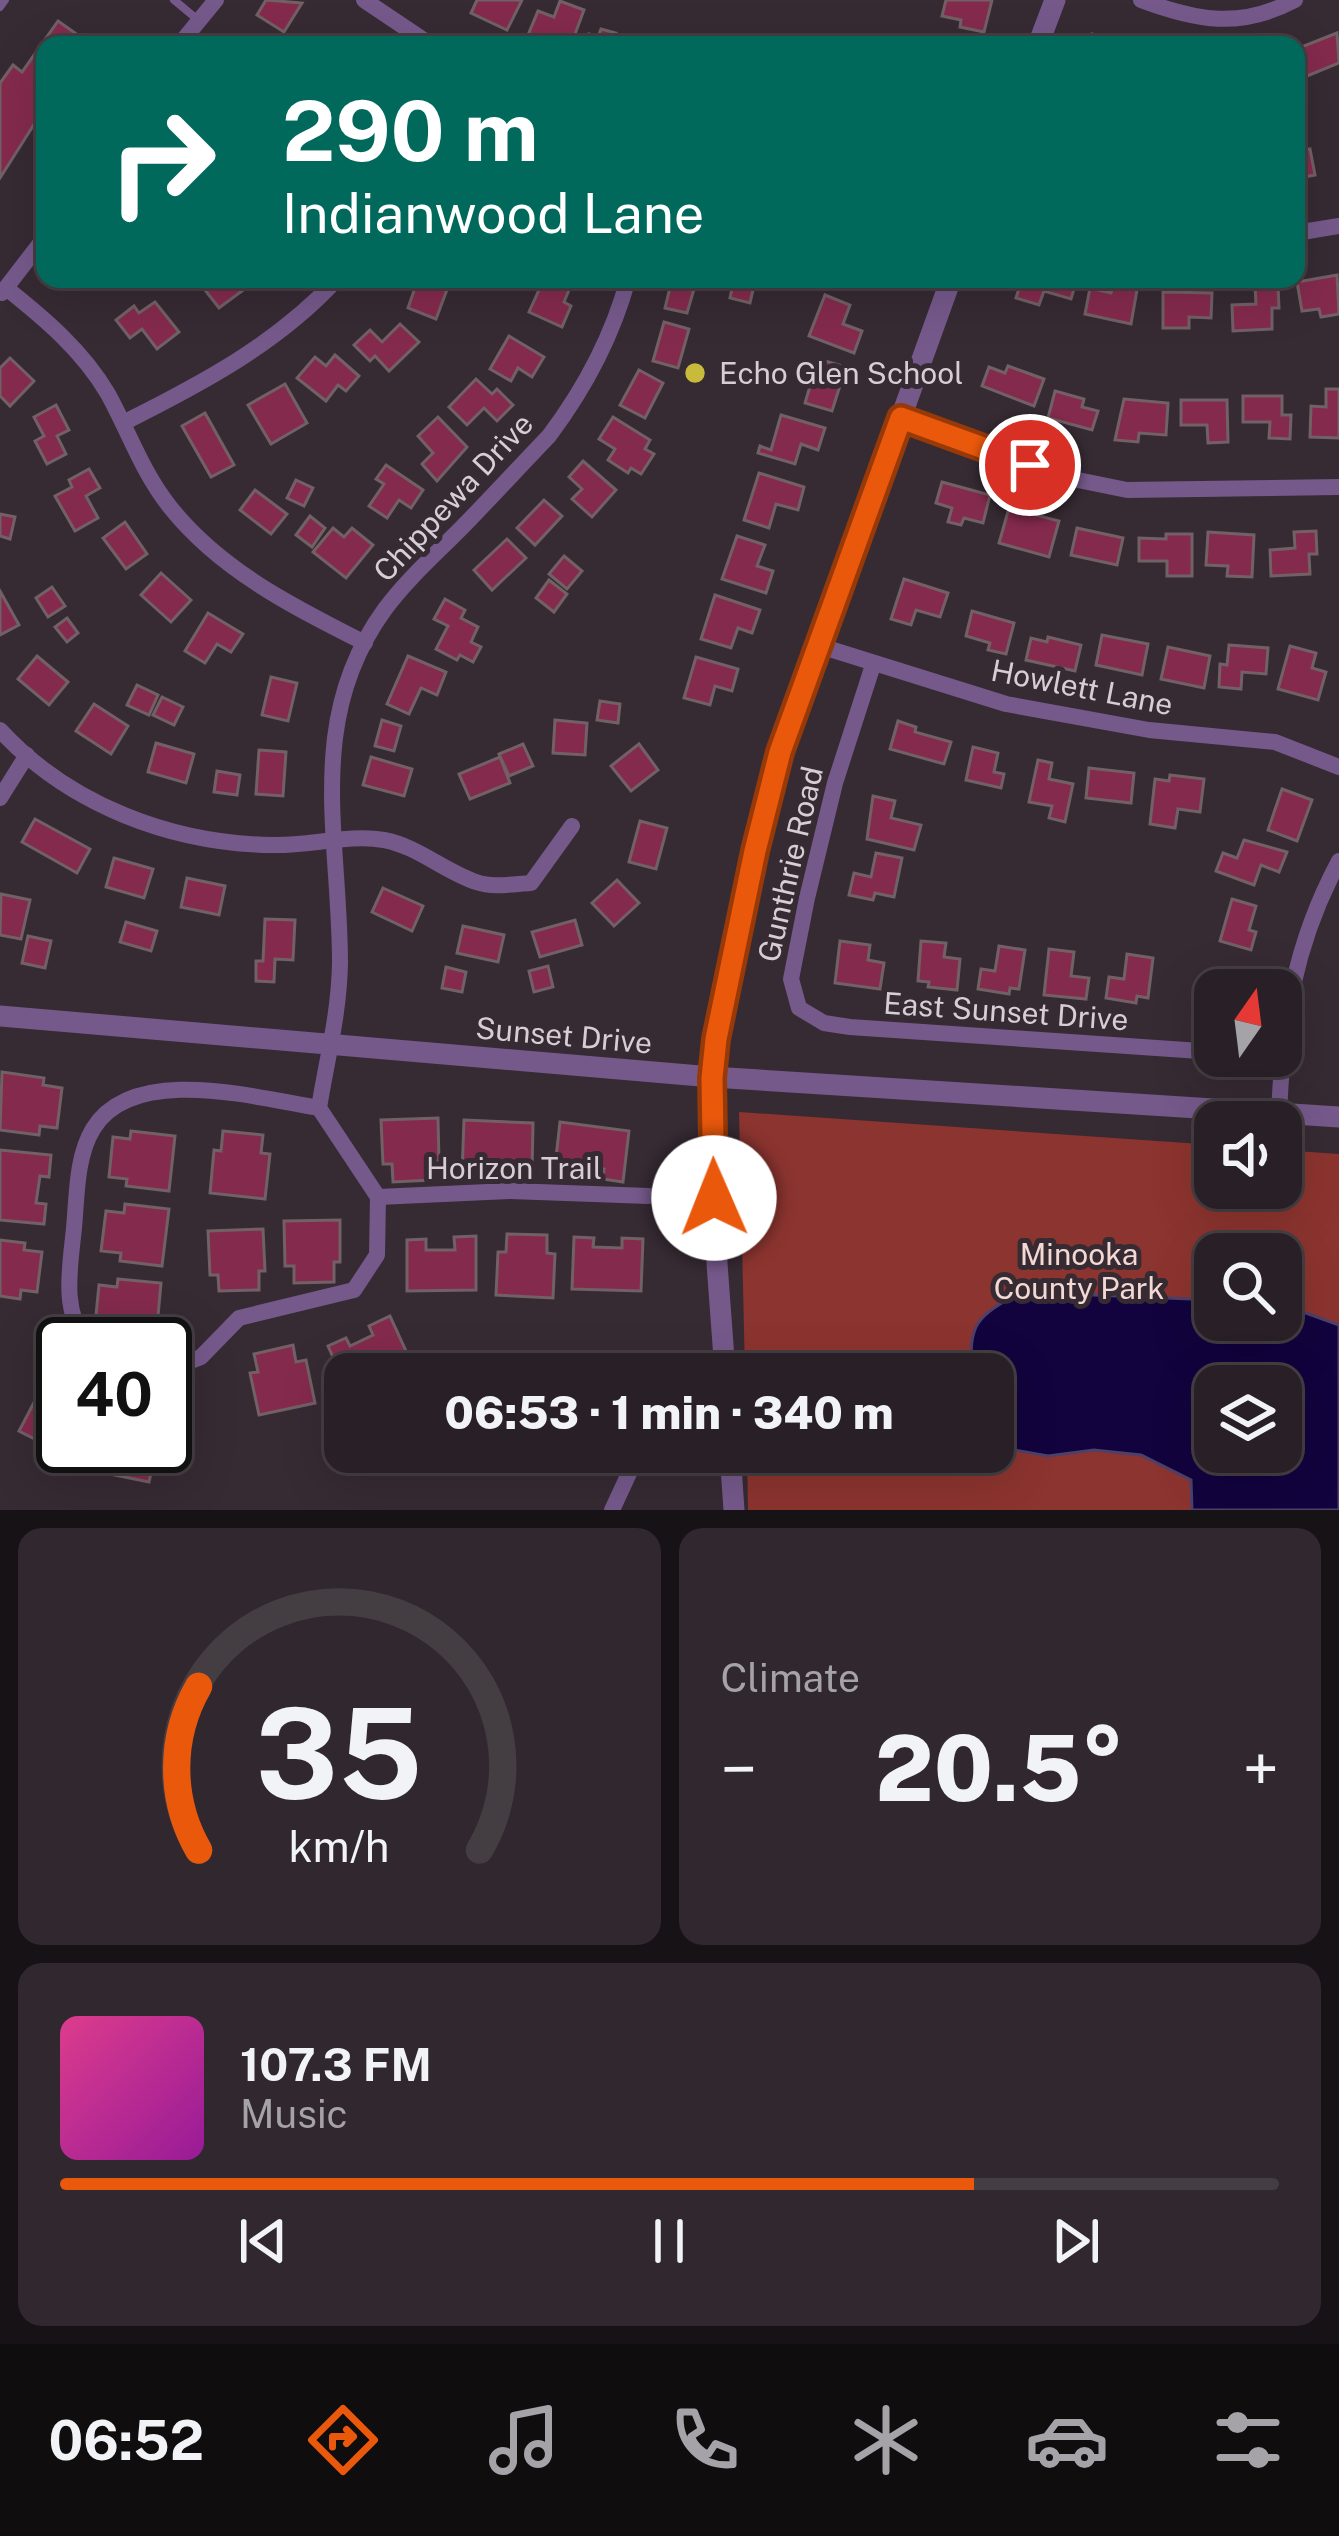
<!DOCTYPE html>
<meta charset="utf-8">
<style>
:root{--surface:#282026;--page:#30282e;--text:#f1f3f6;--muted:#a5a3a7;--line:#443e43;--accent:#ea580c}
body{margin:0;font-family:"Public Sans",sans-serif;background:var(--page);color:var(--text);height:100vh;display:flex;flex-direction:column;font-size:45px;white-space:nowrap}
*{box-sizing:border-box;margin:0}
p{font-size:39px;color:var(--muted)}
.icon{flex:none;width:66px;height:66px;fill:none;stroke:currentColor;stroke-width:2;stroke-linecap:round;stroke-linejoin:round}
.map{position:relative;height:1510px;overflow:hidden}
.side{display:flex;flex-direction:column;gap:18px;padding:18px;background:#161215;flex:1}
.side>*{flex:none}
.top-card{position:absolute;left:36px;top:36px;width:1269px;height:252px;border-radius:24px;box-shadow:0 12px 48px #0002,0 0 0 3px var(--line);background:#00695c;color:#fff;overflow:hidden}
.needle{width:78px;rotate:14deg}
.fabs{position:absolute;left:1194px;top:969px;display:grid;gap:24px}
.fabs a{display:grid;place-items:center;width:108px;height:108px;border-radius:24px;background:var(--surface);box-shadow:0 12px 48px #0002,0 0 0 3px var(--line);font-size:60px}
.speed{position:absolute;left:36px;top:1317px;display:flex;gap:24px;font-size:60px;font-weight:700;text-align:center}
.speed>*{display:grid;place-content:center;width:156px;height:156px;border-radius:50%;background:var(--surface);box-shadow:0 12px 48px #0002,0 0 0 3px var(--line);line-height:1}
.speed .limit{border:6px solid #111;border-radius:18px;background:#fff;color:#111}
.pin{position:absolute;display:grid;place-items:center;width:102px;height:102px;color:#fff;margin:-51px;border:6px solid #fff;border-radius:50%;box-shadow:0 3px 12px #0007}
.me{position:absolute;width:132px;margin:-66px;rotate:359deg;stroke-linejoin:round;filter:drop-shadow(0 0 9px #0008)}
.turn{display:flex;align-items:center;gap:42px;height:252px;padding:0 48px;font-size:54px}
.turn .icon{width:156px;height:156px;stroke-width:2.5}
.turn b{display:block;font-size:84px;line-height:102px}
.big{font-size:90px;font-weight:800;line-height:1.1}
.side .card{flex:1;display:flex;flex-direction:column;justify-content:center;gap:18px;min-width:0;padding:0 42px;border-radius:24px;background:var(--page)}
.side .dial{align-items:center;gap:0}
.dial svg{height:312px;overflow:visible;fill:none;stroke:var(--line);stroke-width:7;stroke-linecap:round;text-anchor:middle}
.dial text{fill:var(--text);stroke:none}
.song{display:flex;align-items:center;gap:36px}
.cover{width:144px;height:144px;border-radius:18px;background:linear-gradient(135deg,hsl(330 70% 55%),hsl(300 70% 35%))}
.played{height:12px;border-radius:6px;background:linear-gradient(90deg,var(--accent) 75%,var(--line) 75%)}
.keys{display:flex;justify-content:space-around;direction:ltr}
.heat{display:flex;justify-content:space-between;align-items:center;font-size:66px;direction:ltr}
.side .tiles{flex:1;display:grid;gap:18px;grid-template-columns:1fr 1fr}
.card:last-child{grid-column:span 2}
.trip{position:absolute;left:324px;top:1353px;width:690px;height:120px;border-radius:24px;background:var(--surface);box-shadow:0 12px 48px #0002,0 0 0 3px var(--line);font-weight:800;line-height:120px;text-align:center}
.tab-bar{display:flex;height:192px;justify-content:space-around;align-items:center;background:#100d0f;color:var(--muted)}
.tab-bar .icon{width:84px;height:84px}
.tab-bar .current{color:var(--accent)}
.tab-bar b{font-size:54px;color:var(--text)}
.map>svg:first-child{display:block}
.green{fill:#8c342f;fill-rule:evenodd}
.water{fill:#12033e;stroke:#4d406b;stroke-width:3;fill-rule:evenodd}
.building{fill:#842a4d;stroke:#716064;stroke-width:3}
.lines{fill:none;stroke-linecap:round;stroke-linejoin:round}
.service{stroke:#75598b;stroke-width:8}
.minor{stroke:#75598b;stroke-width:16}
.tertiary{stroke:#75598b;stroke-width:21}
.route-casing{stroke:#983908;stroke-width:30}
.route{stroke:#ea580c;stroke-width:21}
.poi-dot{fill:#c8bb3b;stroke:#362a33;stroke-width:4.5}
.labels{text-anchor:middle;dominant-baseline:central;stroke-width:10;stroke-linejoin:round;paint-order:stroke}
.poi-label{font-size:30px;fill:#d6ced4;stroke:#362a33;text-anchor:start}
.street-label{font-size:30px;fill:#d6ced4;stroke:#362a33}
.park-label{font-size:30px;fill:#f3d8d4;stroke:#362a33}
</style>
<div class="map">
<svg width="1339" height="1510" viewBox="0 0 1339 1510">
<rect width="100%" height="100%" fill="#362a33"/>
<path class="green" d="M739,1112L1215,1145V1188H1281V1150L1339,1154V1510H748L747,1452H993V1374H745ZM1215,1254H1281V1320H1215ZM1215,1386H1281V1452H1215Z"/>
<path class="water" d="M1020,1292L1215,1300V1320H1281V1304L1339,1325V1510H1192L1191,1480L1141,1455L1094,1450L1048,1456L993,1446V1374H972C968,1322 977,1317 1020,1292ZM1215,1386H1281V1452H1215Z"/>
<g class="building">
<polygon points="266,0 302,3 284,32 257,15"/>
<polygon points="477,0 522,0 507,30 471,13"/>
<polygon points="946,0 992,0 984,32 960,27 961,20 942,16"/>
<polygon points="560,1 584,10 571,45 541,44 543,41 528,35 538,11 554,17"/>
<polygon points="58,21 92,45 45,45 45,107 0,178 0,83 13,65 22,72"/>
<polygon points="601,29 616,33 615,39 627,45 585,45 589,34 598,37"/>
<polygon points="1337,33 1339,63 1307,76 1296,49"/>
<polygon points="1092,34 1131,45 1089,45"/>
<polygon points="1310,149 1315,175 1304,177 1306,183 1296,185 1296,151"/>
<polygon points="1337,275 1339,314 1321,317 1319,309 1302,311 1297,282"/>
<polygon points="220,279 233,279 242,291 219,308 205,290"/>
<polygon points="418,279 451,279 436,319 408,308"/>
<polygon points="544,279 569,290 564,302 571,306 562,327 529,312"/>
<polygon points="672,279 697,279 687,313 665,308"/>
<polygon points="734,279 755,281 750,303 730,298"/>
<polygon points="1022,279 1077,279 1071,299 1044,291 1039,305 1016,298"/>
<polygon points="1113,285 1137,290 1131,324 1085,314 1090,288 1111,293"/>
<polygon points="1278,285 1279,308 1272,308 1272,329 1233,331 1232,305 1256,304 1255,286"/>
<polygon points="1163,292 1212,293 1211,318 1189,317 1189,328 1163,328"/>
<polygon points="825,295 850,305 843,324 862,331 854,353 809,336"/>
<polygon points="155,302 179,332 157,349 142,329 130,338 116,320 134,306 139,313"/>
<polygon points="664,322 689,329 678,368 653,361"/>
<polygon points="400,324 419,342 389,371 375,356 370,361 354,345 370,330 382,342"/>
<polygon points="509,336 544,357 532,377 518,368 511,381 490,369"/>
<polygon points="335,355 359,376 346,391 338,385 326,401 297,378 315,357 326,366"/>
<polygon points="10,358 34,381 10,406 0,396 0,368"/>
<polygon points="818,359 846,367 832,411 805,403"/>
<polygon points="1008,366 1044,379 1034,406 982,386 989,367 1005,373"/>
<polygon points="639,370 663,383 645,418 620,405"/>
<polygon points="476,379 492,394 497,389 513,405 497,421 484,408 467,425 449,407"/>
<polygon points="285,384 307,423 271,444 248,405"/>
<polygon points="1326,389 1339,389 1339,438 1310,437 1311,406 1326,407"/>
<polygon points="1055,391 1084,399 1082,407 1098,411 1092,430 1048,418"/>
<polygon points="1243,396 1282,396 1282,415 1291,415 1290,439 1269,438 1270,422 1243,422"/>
<polygon points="1124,399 1168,403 1166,435 1139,433 1138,442 1115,440"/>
<polygon points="1181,400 1227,400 1228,442 1208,443 1207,425 1181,425"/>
<polygon points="56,405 69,430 57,436 66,454 47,464 35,441 44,436 34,417"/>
<polygon points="205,413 234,465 211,477 182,426"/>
<polygon points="781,415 825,428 818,450 801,444 795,464 758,453 760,446 771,450"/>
<polygon points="438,417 467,447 437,481 422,464 433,453 418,436"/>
<polygon points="613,417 650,440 645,449 654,454 641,474 631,468 628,473 608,460 615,449 599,439"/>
<polygon points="583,461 616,490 592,517 572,499 582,489 569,477"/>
<polygon points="386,465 423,490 411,508 399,500 387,518 369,506 384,484 376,479"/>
<polygon points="89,469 100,488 86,496 98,518 75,531 55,496 72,487 69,480"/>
<polygon points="759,473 804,487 798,510 776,504 769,528 744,520"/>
<polygon points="296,480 313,488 304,506 287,498"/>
<polygon points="942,482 990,495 983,523 964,518 961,525 948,522 952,508 936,503"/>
<polygon points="255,490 287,514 271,534 240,510"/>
<polygon points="544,500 562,516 535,545 517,528"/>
<polygon points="1009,508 1059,521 1049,557 999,543"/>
<polygon points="0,514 15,517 10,539 0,536"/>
<polygon points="310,516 325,528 312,547 296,535"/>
<polygon points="125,522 147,554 126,569 103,538"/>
<polygon points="333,528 344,537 352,528 373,545 346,578 313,552"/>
<polygon points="1077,528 1123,538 1117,565 1071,555"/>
<polygon points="1316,531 1317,554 1309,554 1310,574 1271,576 1270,550 1295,548 1294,532"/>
<polygon points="1208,532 1254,535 1252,577 1227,576 1228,566 1206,565"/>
<polygon points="1166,534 1192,534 1192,576 1167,576 1167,561 1139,561 1139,538 1166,539"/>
<polygon points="737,536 765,545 757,566 773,571 766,593 722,579"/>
<polygon points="507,539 526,558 492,590 474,570"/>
<polygon points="564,556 582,571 567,589 549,574"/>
<polygon points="161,573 191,600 171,622 141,595"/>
<polygon points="904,579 948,593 940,617 916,610 911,625 891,619"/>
<polygon points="549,580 567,594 554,612 536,598"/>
<polygon points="52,587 65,606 48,617 36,598"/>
<polygon points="0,591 19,625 0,635"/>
<polygon points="715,595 760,610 752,633 738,628 731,648 701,639"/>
<polygon points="445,599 465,610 461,618 478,627 471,642 481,647 473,662 460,655 457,660 436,649 448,626 434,619"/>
<polygon points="972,611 1014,623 1006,654 988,650 990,643 966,636"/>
<polygon points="208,613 243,634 231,652 217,644 205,663 185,651"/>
<polygon points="67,618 78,633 67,642 55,627"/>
<polygon points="1102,635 1148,644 1142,675 1096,665"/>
<polygon points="1048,637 1081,645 1075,671 1026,660 1031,638 1047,642"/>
<polygon points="1229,645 1268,648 1266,674 1242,672 1241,689 1219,687 1220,664 1227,665"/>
<polygon points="1290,646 1316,653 1312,668 1326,672 1318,700 1278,689"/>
<polygon points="1168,647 1210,656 1204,688 1161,679"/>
<polygon points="37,656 68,682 49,705 18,679"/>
<polygon points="408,656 446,672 437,695 421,688 409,714 387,704"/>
<polygon points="696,657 738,669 732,691 715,686 710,705 684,698"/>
<polygon points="271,677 297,683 288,721 262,715"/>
<polygon points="137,685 158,695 149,715 127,705"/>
<polygon points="162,697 183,707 174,725 153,715"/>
<polygon points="600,701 620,704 618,723 597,720"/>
<polygon points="94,704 128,726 111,754 76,731"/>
<polygon points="382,720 401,726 394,751 375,746"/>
<polygon points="555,720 587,723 585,755 553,753"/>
<polygon points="898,721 916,727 915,732 951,742 944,764 890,749"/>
<polygon points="156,743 194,754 186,783 148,772"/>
<polygon points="523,744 533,766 509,776 499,754"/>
<polygon points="639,744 658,770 631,791 611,766"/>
<polygon points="973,747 998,753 994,772 1004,774 1001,788 966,780"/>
<polygon points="259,750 286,752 283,796 256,794"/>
<polygon points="371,757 412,769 404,796 363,785"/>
<polygon points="500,757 510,783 470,799 459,774"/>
<polygon points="1038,760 1052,763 1049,779 1073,784 1065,822 1049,818 1052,806 1029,802"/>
<polygon points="1089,768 1134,773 1131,803 1086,798"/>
<polygon points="217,771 240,775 237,795 214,792"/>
<polygon points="1170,775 1204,779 1200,812 1178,809 1175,828 1150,824 1155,779 1169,781"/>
<polygon points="1282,789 1312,800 1297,841 1268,830"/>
<polygon points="873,796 895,801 891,818 921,825 914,850 867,839"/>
<polygon points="35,819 90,849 77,873 22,842"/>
<polygon points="640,821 667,828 656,869 629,862"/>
<polygon points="1244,840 1287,852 1279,872 1261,865 1254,885 1216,871 1223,853 1237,858"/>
<polygon points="876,853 902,858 894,897 875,893 873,900 849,895 854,873 871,877"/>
<polygon points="114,858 153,869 144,898 106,887"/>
<polygon points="187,878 225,886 219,915 181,907"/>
<polygon points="617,880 639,903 614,926 592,903"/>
<polygon points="383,888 423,906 412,931 372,912"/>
<polygon points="1,894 30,900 21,939 0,935"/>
<polygon points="1232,899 1256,906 1249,930 1256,932 1251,950 1220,941"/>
<polygon points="265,919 295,920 293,960 275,959 274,982 256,981 256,961 263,961"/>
<polygon points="575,920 582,945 540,957 532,932"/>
<polygon points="126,922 157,931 151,951 120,942"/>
<polygon points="463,926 504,935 498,962 457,953"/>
<polygon points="28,936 51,941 45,968 22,963"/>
<polygon points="840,941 870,945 868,960 884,963 880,989 835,983"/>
<polygon points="921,941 946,943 944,957 960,959 957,990 928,987 929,982 918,981"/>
<polygon points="999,946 1025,950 1019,989 1010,988 1009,994 978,989 981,969 995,971"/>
<polygon points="1049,949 1074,952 1071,976 1089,978 1086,999 1044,995"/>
<polygon points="1127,954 1153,958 1148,998 1137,996 1136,1003 1106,998 1109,977 1124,979"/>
<polygon points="548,966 553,987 534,992 529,971"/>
<polygon points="446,967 466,972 462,992 442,988"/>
<polygon points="1225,971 1249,975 1246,990 1215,990 1215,1011 1196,1008 1200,983 1222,987"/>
<polygon points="2,1072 44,1078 43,1085 62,1088 57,1128 40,1126 39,1135 0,1130"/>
<polygon points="438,1118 439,1161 432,1161 432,1180 393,1182 392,1164 383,1164 381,1120"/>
<polygon points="464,1120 533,1123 532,1173 512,1172 513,1163 484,1161 484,1174 462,1174"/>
<polygon points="560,1122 629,1131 623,1182 603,1179 604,1169 576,1165 574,1177 554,1175"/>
<polygon points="131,1131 175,1136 169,1191 126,1186 127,1179 109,1177 113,1137 130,1139"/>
<polygon points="223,1131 263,1135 261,1153 270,1154 265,1199 210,1193 214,1150 221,1151"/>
<polygon points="0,1150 51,1155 49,1177 40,1176 36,1203 46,1204 44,1224 0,1220"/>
<polygon points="125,1204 169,1209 162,1266 120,1261 121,1253 101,1251 106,1211 124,1213"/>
<polygon points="340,1220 340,1262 334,1262 334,1282 294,1283 294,1266 285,1266 284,1221"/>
<polygon points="263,1229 265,1271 259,1271 259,1290 219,1291 218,1275 210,1275 208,1231"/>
<polygon points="507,1234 547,1235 547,1253 555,1254 553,1298 496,1295 498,1252 506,1252"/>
<polygon points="476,1236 476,1290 407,1291 407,1240 426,1239 426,1250 455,1250 454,1237"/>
<polygon points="574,1237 594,1238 593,1247 622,1248 622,1238 643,1239 641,1291 572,1289"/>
<polygon points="0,1240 25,1243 24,1250 42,1252 37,1292 21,1290 20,1299 0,1296"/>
<polygon points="118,1279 161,1283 156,1338 113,1334 114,1327 95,1325 99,1285 117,1287"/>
<polygon points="390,1316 412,1364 390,1374 345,1374 345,1384 328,1346 346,1338 350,1346 373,1335 369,1326"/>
<polygon points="293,1345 296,1362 306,1360 315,1403 259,1415 250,1373 258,1372 254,1354"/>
<polygon points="57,1381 63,1384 63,1446 75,1446 70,1457 19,1431 40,1391 49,1395"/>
<polygon points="100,1446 157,1446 149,1482 95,1471"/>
</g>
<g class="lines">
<g class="service">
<polyline points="174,0 198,20"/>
<polyline points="0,7 5,0"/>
</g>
<g class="minor">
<polyline points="364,0 431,45"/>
<path d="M1141,0C1197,21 1240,29 1295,0"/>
<polyline points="179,45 216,0"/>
<polyline points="1296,233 1339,226"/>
<path d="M6,288C44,318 83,351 108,394C129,432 142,472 170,507C221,571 294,607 365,643"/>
<polyline points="2,293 45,237"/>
<polyline points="901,418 1068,478 1127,490 1339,487"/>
<path d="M123,423C201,384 277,344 337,279"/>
<polyline points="817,645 1006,704 1149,730 1275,742 1339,767"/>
<polyline points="873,665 835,783 807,898 791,979 799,1008 824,1023 850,1027 1215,1052"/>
<path d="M0,730C69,805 172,844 273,845C309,846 349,834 384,840C417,846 444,871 476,882C493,888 513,884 531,883L572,826"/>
<polyline points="0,798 27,755"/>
<path d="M1279,1114C1283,1019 1294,945 1339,861"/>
<polyline points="378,1197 510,1191 649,1196"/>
<path d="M87,1344C61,1309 70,1269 74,1228C77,1197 76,1157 93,1129C133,1063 257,1098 319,1108"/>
<path d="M165,1371L201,1357L239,1318L354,1290L377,1255L378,1197L319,1108C327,1058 339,1015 340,963C340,837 304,720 385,609C411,574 444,547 473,516C499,489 524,462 549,436C585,388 612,338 628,279"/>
<polyline points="612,1510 632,1467 656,1452"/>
</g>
<g class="tertiary">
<polyline points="1038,45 1055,0"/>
<polyline points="0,1016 712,1077 1339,1117"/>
<path d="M725,1374C718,1263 704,1149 716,1039L780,752L951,279"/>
<polyline points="730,1452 734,1510"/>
</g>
</g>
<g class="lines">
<g class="route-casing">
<polyline id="route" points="714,1198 712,1078 716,1039 755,851 780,752 901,418 1030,465"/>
</g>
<use href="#route" class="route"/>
</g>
<circle class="poi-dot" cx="695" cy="373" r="12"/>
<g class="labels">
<g class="poi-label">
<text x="719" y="373">Echo Glen School</text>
</g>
<g class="street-label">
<text transform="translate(453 497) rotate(-47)">Chippewa Drive</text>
<text transform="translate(1082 687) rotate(11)">Howlett Lane</text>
<text transform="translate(790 864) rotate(-77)">Gunthrie Road</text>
<text transform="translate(1006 1011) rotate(4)">East Sunset Drive</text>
<text transform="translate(564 1035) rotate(5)">Sunset Drive</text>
<text x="514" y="1168">Horizon Trail</text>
</g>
<g class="park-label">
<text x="1079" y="1254">Minooka<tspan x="1079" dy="34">County Park</tspan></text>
</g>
</g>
</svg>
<div class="fabs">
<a><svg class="needle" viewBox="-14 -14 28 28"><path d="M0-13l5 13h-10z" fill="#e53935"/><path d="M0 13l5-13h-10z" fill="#a5a3a7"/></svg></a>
<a><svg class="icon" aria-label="sound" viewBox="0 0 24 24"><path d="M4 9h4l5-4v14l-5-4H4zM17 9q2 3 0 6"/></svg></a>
<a><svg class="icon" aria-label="search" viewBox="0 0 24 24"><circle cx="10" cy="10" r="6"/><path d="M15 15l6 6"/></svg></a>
<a><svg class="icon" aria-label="layers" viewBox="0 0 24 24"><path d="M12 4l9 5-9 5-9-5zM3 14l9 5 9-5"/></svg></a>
</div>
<div class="speed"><div class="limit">40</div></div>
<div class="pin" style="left:1030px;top:465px;background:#d93025"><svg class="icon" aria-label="arrive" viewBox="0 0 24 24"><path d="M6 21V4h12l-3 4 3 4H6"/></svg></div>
<svg class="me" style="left:714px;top:1198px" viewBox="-20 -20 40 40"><circle r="19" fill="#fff"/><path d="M0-13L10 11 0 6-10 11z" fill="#ea580c"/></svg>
<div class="trip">06:53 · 1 min · 340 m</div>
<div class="top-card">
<div class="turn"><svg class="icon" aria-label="right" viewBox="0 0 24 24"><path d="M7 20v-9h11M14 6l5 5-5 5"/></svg><div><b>290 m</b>Indianwood Lane</div></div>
</div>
</div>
<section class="side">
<div class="tiles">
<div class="card dial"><svg viewBox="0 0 100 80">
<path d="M14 69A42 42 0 1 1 86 69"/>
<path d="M14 69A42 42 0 0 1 14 27" stroke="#ea580c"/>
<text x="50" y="56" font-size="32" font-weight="700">35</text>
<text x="50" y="72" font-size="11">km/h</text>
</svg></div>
<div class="card"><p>Climate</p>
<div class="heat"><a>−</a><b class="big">20.5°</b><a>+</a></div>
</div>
<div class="card">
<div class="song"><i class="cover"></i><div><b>107.3 FM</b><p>Music</p></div></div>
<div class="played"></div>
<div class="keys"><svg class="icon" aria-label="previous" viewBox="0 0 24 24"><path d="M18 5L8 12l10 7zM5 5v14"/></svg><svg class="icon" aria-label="pause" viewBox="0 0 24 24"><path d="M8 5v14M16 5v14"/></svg><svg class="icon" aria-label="next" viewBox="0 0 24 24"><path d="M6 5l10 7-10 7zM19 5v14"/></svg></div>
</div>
</div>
</section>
<nav class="tab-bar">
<b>06:52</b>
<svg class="icon current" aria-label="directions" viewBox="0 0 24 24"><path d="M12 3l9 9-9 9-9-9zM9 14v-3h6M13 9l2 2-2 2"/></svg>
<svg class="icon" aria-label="music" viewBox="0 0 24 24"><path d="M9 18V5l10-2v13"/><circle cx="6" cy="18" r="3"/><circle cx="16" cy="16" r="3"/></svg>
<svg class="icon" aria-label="phone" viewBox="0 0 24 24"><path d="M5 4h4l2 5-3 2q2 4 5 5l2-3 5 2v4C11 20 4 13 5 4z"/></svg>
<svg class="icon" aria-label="climate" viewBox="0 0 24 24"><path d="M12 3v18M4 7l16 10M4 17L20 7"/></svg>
<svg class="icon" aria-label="car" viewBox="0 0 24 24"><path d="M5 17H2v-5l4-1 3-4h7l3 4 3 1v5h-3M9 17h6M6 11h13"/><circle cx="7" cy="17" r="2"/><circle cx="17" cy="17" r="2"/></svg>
<svg class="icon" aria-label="filters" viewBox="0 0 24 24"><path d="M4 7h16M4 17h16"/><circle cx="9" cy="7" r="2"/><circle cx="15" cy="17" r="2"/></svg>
</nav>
